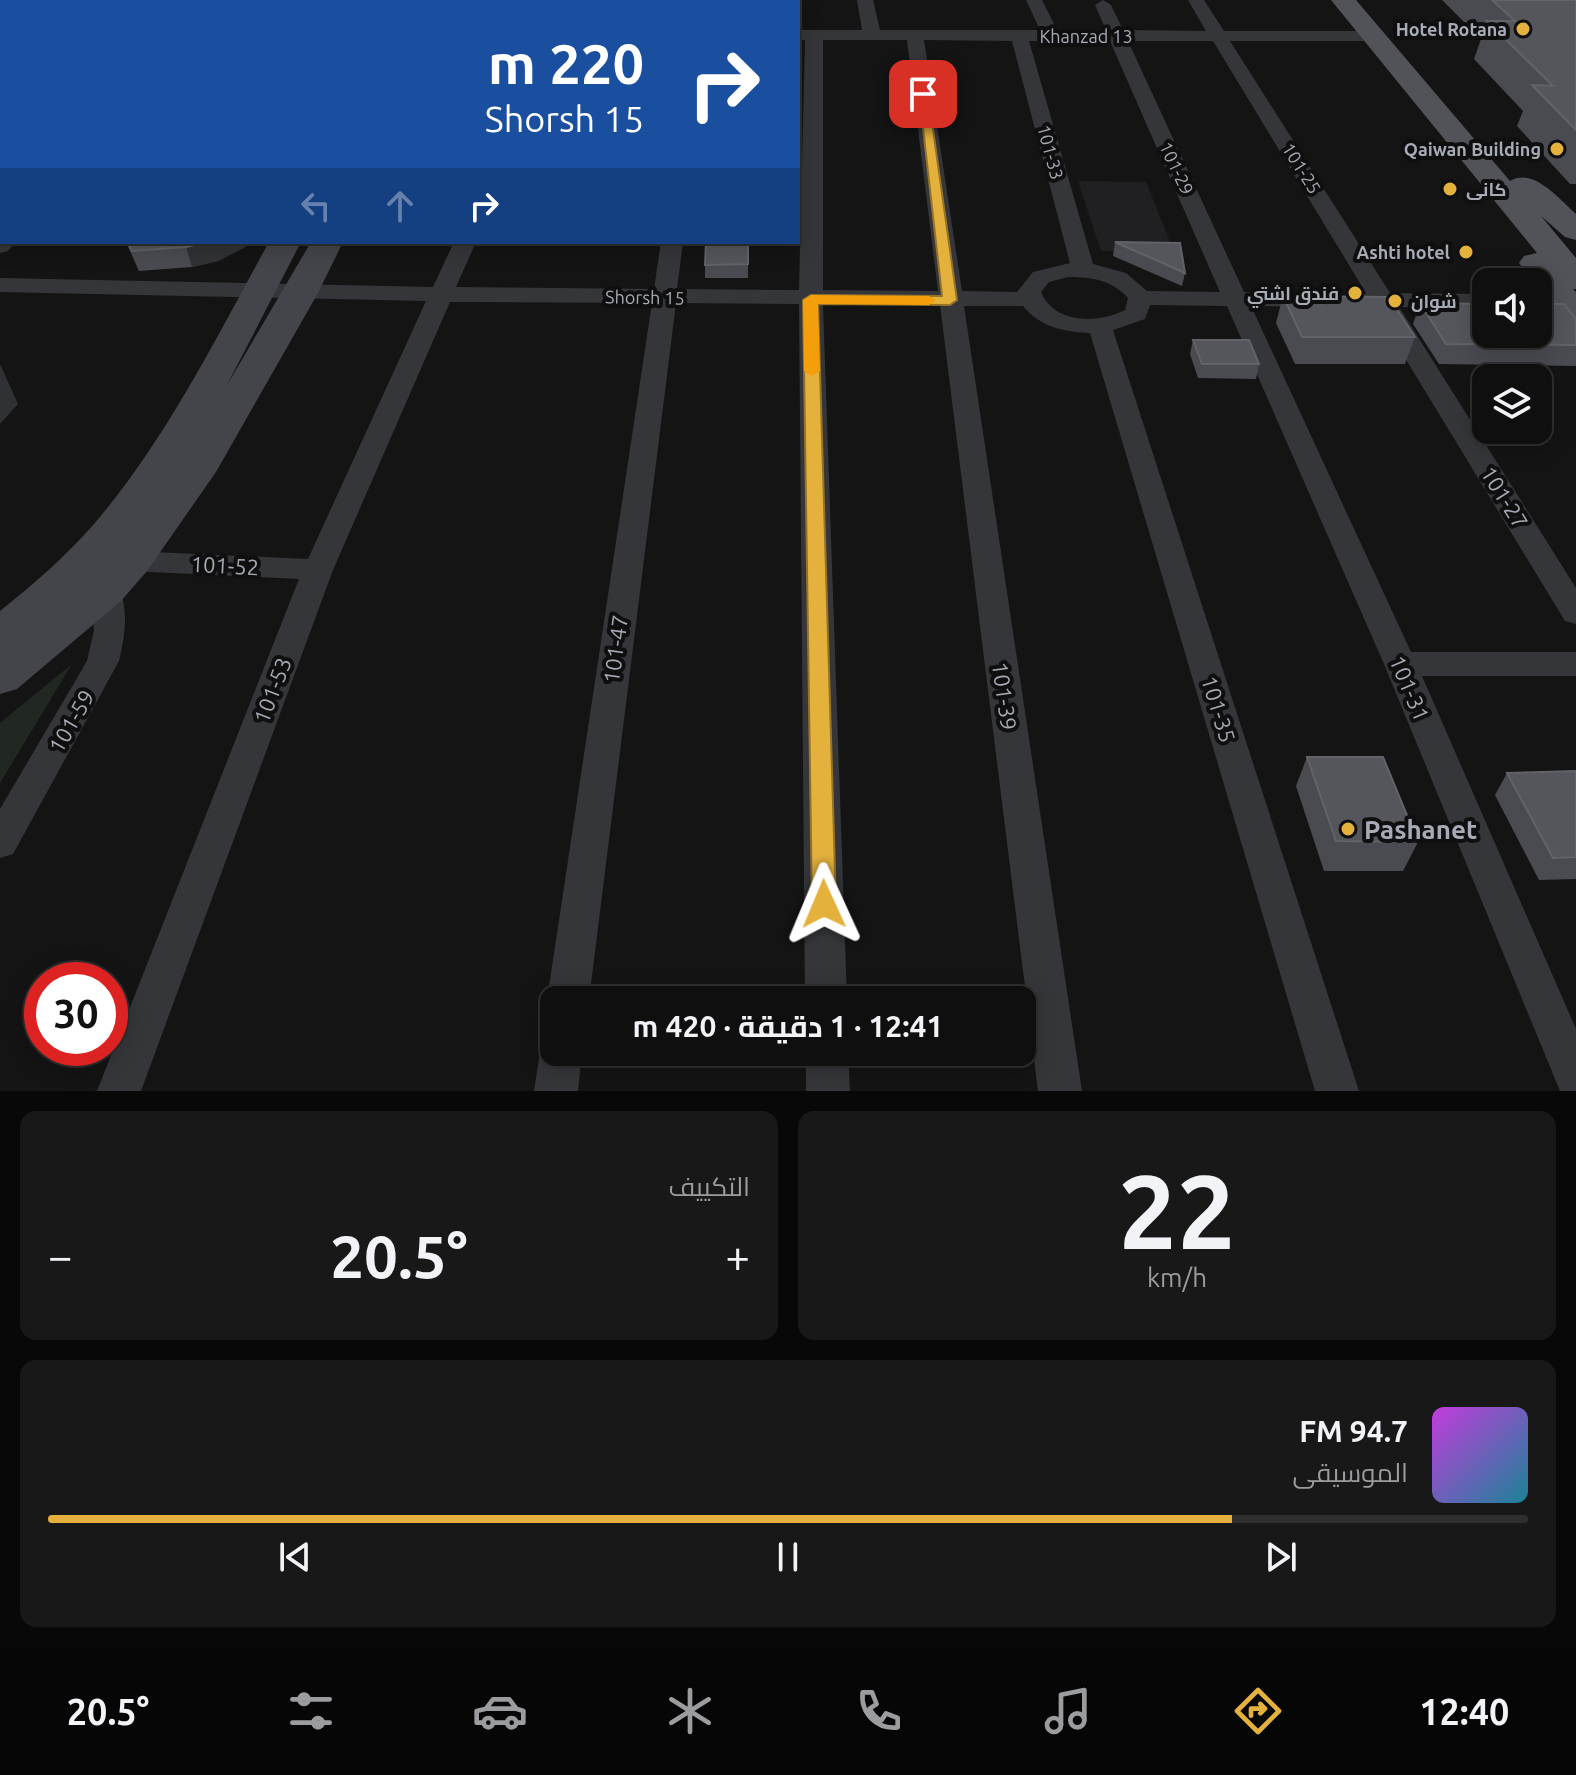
<!DOCTYPE html>
<html lang="ar">
<meta charset="utf-8">
<style>
:root{--surface:#0f0f10;--page:#181819;--text:#f1f3f6;--muted:#9b9c9f;--line:#2f2f30;--accent:#e5b13d}
body{margin:0;font-family:Ubuntu,Cairo,sans-serif;background:var(--page);color:var(--text);direction:rtl;height:100vh;display:flex;flex-direction:column;font-size:30px;white-space:nowrap}
*{box-sizing:border-box;margin:0}
p{font-size:26px;color:var(--muted)}
.icon{flex:none;width:44px;height:44px;fill:none;stroke:currentColor;stroke-width:2;stroke-linecap:round;stroke-linejoin:round}
.map{position:relative;height:1091px;overflow:hidden;direction:ltr}
.panel{display:flex;flex-direction:column;gap:20px;padding:20px;background:#080809;flex:1}
.panel>*{flex:none}
.banner{position:absolute;left:0px;top:0px;width:800px;height:244px;box-shadow:0 4px 20px #0003,0 0 0 2px var(--line);direction:rtl;background:#1a4fa0;color:#fff;overflow:hidden}
.tools{position:absolute;left:1472px;top:268px;display:grid;gap:16px}
.tools a{display:grid;place-items:center;width:80px;height:80px;border-radius:16px;background:var(--surface);box-shadow:0 4px 20px #0003,0 0 0 2px var(--line);font-size:40px}
.speed{position:absolute;left:24px;top:962px;display:flex;gap:16px;font-size:40px;font-weight:700;text-align:center}
.speed>*{display:grid;place-content:center;width:104px;height:104px;border-radius:50%;background:var(--surface);box-shadow:0 4px 20px #0003,0 0 0 2px var(--line);line-height:1}
.speed .limit{border:12px solid #d22;background:#fff;color:#111}
.pin{position:absolute;display:grid;place-items:center;width:68px;height:68px;color:#fff;margin:-34px;border-radius:16px;box-shadow:0 4px 12px #0006}
.me{position:absolute;width:88px;margin:-44px;rotate:359deg;stroke-linejoin:round;filter:drop-shadow(0 0 6px #0008)}
.turn{display:flex;align-items:center;gap:28px;height:168px;padding:0 24px;font-size:36px}
.turn .icon{width:104px;height:104px;stroke-width:2.5}
.turn b{display:block;font-size:56px;line-height:68px}
.lanes{display:flex;align-items:center;height:76px;padding:0 24px;background:#0003;justify-content:center;gap:40px;direction:ltr}
.lanes .off{opacity:.35}
.big{font-size:60px;font-weight:700;line-height:1.1}
.panel .widget{flex:1;display:flex;flex-direction:column;justify-content:center;gap:12px;min-width:0;padding:0 28px;border-radius:16px;background:var(--page)}
.panel .dial{align-items:center;gap:0}
.dial b{font-size:104px;line-height:1}
.song{display:flex;align-items:center;gap:24px}
.cover{width:96px;height:96px;border-radius:12px;background:linear-gradient(135deg,hsl(290 70% 55%),hsl(190 70% 35%))}
.played{height:8px;border-radius:4px;background:linear-gradient(90deg,var(--accent) 80%,var(--line) 80%)}
.keys{display:flex;justify-content:space-around;direction:ltr}
.heat{display:flex;justify-content:space-between;align-items:center;font-size:44px;direction:ltr}
.panel .tiles{flex:1;display:grid;gap:20px;grid-template-columns:1fr 1fr}
.widget:last-child{grid-column:span 2}
.trip{position:absolute;left:540px;top:986px;width:496px;height:80px;border-radius:16px;background:var(--surface);box-shadow:0 4px 20px #0003,0 0 0 2px var(--line);font-weight:700;line-height:80px;text-align:center;direction:rtl}
.tab-bar{display:flex;height:128px;justify-content:space-around;align-items:center;background:#060606;color:var(--muted)}
.tab-bar .icon{width:56px;height:56px}
.tab-bar .on{color:var(--accent)}
.tab-bar b{font-size:36px;color:var(--text)}
.map>svg:first-child{display:block}
.built{fill:#202022}
.green{fill:#202821}
.lines{fill:none;stroke-linecap:round;stroke-linejoin:round}
.street{fill:#35363a;fill-rule:evenodd}
.secondary{fill:#43454a;fill-rule:evenodd}
.primary{fill:#515359;fill-rule:evenodd}
.wall{fill:#4a4b50}
.shaded-wall{fill:#303134}
.building{fill:#54565b;stroke:#616369;stroke-width:2}
.route{fill:#e5b13d;stroke:#957328;stroke-width:2}
.slow{fill:#f59e0b}
.poi-dot{fill:#e5b13d;stroke:#0f0f10;stroke-width:3}
.labels{text-anchor:middle;dominant-baseline:central;stroke-width:8;stroke-linejoin:round;paint-order:stroke}
.far-poi-label{font-size:18px;font-weight:bold;fill:#a7abb5;stroke:#0f0f10;text-anchor:end}
.far-street-label{font-size:18px;fill:#a7abb5;stroke:#0f0f10}
.street-label{font-size:22px;fill:#a7abb5;stroke:#0f0f10}
.near-poi-label{font-size:26px;font-weight:bold;fill:#a7abb5;stroke:#0f0f10;text-anchor:start}
</style>
<div class="map">
<svg width="1576" height="1091" viewBox="0 0 1576 1091">
<rect width="100%" height="100%" fill="#141415"/>
<polygon class="built" points="1078,181 1146,182 1174,252 1101,251"/>
<g class="green">
<polygon points="0,0 200,0 2,2 0,220"/>
<polygon points="72,664 0,783 0,723"/>
</g>
<g class="lines">
<g class="street">
<polygon points="211,0 228,0 210,2"/>
<path d="M857,0H873L880,30H1040L1026,0H1042L1057,30H1106L1095,5L1103,0L1111,5L1123,30L1206,31L1188,0H1204L1224,31H1374L1383,36L1374,41H1230L1390,293L1486,294V308L1399,307L1576,588V624L1565,621L1374,307L1360,305L1356,300L1366,293L1213,41H1128L1244,292L1320,293L1328,295L1332,300L1328,305L1320,307L1251,306L1411,652H1576V676H1422L1576,1029V1091H1560L1384,664L1227,306L1150,305L1145,319L1113,330L1359,1091H1315L1090,333C1064,332 1040,327 1023,306H964L1082,1091H1038L940,305H823L847,1000H805L799,304L676,303L589,1000H554L553,1013L547,1000L652,303L450,302L333,570L141,1091H97L299,579L131,571L120,568L116,561L120,554L131,551L308,559L426,301L0,292V278L433,287L454,242H476L456,287L654,289L661,242H683L677,289L799,290L805,40H798V30H862ZM823,40H907L938,291L823,290ZM924,40L1012,41L1070,263L1033,272L1017,292L962,291ZM1029,41H1110L1220,292L1147,291L1126,273L1093,264ZM1068,277C1092,277 1112,280 1128,298L1125,310C1098,324 1054,324 1041,292L1049,282Z"/>
<polygon points="0,236 2,242 15,242 8,251 0,253"/>
<polygon points="1538,294 1573,296 1576,302 1565,308 1538,308"/>
<path d="M105,579L116,583C130,606 125,636 119,661L13,854L0,858V809L87,661L94,630L89,590L94,583Z"/>
<polygon points="554,1035 554,1052 582,1052 578,1091 534,1091 540,1052 546,1038"/>
<polygon points="806,1052 848,1052 850,1091 806,1091"/>
</g>
<g class="secondary">
<polygon points="346,0 374,0 375,2 347,2"/>
<polygon points="389,0 414,0 388,2"/>
<path d="M269,242H301L227,385L311,242H343L318,293L216,472L147,571L121,601L17,689L0,694V611C34,584 66,556 94,524C166,440 216,338 269,242Z"/>
</g>
<path class="primary" d="M1331,0H1356L1510,181C1533,167 1559,199 1576,214V240L1565,237L1541,216L1576,258V289H1573L1576,292V327L1563,324L1538,289V282H1533L1519,263L1524,256L1537,253Z"/>
</g>
<g class="wall">
<polygon points="1442,0 1576,0 1576,184 1570,184 1517,126 1523,111 1474,59 1481,39"/>
<polygon points="126,242 250,242 245,247 218,261 192,267 139,271"/>
<polygon points="1115,242 1185,273 1182,286 1113,256"/>
<polygon points="748,243 748,278 705,278 705,265"/>
<polygon points="1283,296 1415,337 1405,364 1295,364 1276,323"/>
<polygon points="1420,303 1576,319 1576,366 1439,364 1413,324"/>
<polygon points="1193,340 1259,364 1256,379 1198,378 1190,354"/>
<polygon points="1307,757 1418,842 1403,871 1324,871 1296,786"/>
<polygon points="1576,771 1576,879 1539,880 1495,795 1507,773"/>
</g>
<g class="shaded-wall">
<polygon points="207,242 250,242 245,247 218,261 192,267 186,247"/>
<polygon points="0,364 18,404 0,424"/>
</g>
<g class="building">
<polygon points="1492,0 1576,0 1576,130 1532,85 1553,86 1487,21 1515,21"/>
<polygon points="127,242 207,242 186,247 132,251"/>
<polygon points="1115,242 1180,243 1185,273"/>
<polygon points="706,243 748,243 748,264 705,265"/>
<polygon points="1283,296 1389,297 1415,337 1302,337"/>
<polygon points="1420,303 1486,304 1486,334 1538,334 1538,304 1564,304 1576,319 1576,345 1446,344"/>
<polygon points="1193,340 1249,340 1259,364 1202,364"/>
<polygon points="1307,757 1383,757 1418,842 1336,841"/>
<polygon points="1576,771 1576,857 1553,858 1507,773"/>
</g>
<polygon class="route" points="919,92 928,94 957,300 950,305 818,304 836,904 832,912 824,914 815,912 812,904 803,300 811,295 942,296"/>
<polygon class="slow" points="811,295 929,296 936,300 929,305 818,304 820,371 812,376 804,371 803,300"/>
<g class="poi-dot">
<circle cx="1523" cy="29" r="8"/>
<circle cx="1557" cy="149" r="8"/>
<circle cx="1450" cy="189" r="8"/>
<circle cx="1466" cy="252" r="8"/>
<circle cx="1355" cy="293" r="8"/>
<circle cx="1395" cy="301" r="8"/>
<circle cx="1348" cy="829" r="8"/>
</g>
<g class="labels">
<g class="far-poi-label">
<text x="1507" y="29">Hotel Rotana</text>
<text x="1541" y="149">Qaiwan Building</text>
<text x="1466" y="189" text-anchor="start">کانی</text>
<text x="1450" y="252">Ashti hotel</text>
<text x="1339" y="293">فندق اشتي</text>
<text x="1411" y="301" text-anchor="start">شوان</text>
</g>
<g class="far-street-label">
<text x="1086" y="36">Khanzad 13</text>
<text transform="translate(1051 152) rotate(75)">101-33</text>
<text transform="translate(1177 168) rotate(65)">101-29</text>
<text transform="translate(1302 168) rotate(58)">101-25</text>
<text transform="translate(645 297) rotate(1)">Shorsh 15</text>
</g>
<g class="street-label">
<text transform="translate(1505 497) rotate(58)">101-27</text>
<text transform="translate(225 565) rotate(3)">101-52</text>
<text transform="translate(615 649) rotate(-82)">101-47</text>
<text transform="translate(1410 688) rotate(67)">101-31</text>
<text transform="translate(272 690) rotate(-69)">101-53</text>
<text transform="translate(1005 696) rotate(82)">101-39</text>
<text transform="translate(1219 709) rotate(73)">101-35</text>
<text transform="translate(71 721) rotate(-60)">101-59</text>
</g>
<g class="near-poi-label">
<text x="1364" y="829">Pashanet</text>
</g>
</g>
</svg>
<div class="tools">
<a><svg class="icon" aria-label="sound" viewBox="0 0 24 24"><path d="M4 9h4l5-4v14l-5-4H4zM17 9q2 3 0 6"/></svg></a>
<a><svg class="icon" aria-label="layers" viewBox="0 0 24 24"><path d="M12 4l9 5-9 5-9-5zM3 14l9 5 9-5"/></svg></a>
</div>
<div class="speed"><div class="limit">30</div></div>
<div class="pin" style="left:923px;top:94px;background:#d93025"><svg class="icon" aria-label="arrive" viewBox="0 0 24 24"><path d="M6 21V4h12l-3 4 3 4H6"/></svg></div>
<svg class="me" style="left:824px;top:904px" viewBox="-20 -20 40 40"><path d="M0-17L14 15 0 8-14 15z" fill="#e5b13d" stroke="#fff" stroke-width="4"/></svg>
<div class="trip">12:41 · 1 دقيقة · 420 m</div>
<div class="banner">
<div class="turn"><svg class="icon" aria-label="right" viewBox="0 0 24 24"><path d="M7 20v-9h11M14 6l5 5-5 5"/></svg><div><b>220 m</b>Shorsh 15</div></div>
<div class="lanes"><svg class="icon off" aria-label="left" viewBox="0 0 24 24"><path d="M17 20v-9H6M10 6l-5 5 5 5"/></svg><svg class="icon off" aria-label="ahead" viewBox="0 0 24 24"><path d="M12 20V5M6 11l6-6 6 6"/></svg><svg class="icon" aria-label="right" viewBox="0 0 24 24"><path d="M7 20v-9h11M14 6l5 5-5 5"/></svg></div>
</div>
</div>
<section class="panel">
<div class="tiles">
<div class="widget dial"><b>22</b><p>km/h</p></div>
<div class="widget"><p>التكييف</p>
<div class="heat"><a>−</a><b class="big">20.5°</b><a>+</a></div>
</div>
<div class="widget">
<div class="song"><i class="cover"></i><div><b>94.7 FM</b><p>الموسيقى</p></div></div>
<div class="played"></div>
<div class="keys"><svg class="icon" aria-label="previous" viewBox="0 0 24 24"><path d="M18 5L8 12l10 7zM5 5v14"/></svg><svg class="icon" aria-label="pause" viewBox="0 0 24 24"><path d="M8 5v14M16 5v14"/></svg><svg class="icon" aria-label="next" viewBox="0 0 24 24"><path d="M6 5l10 7-10 7zM19 5v14"/></svg></div>
</div>
</div>
</section>
<nav class="tab-bar">
<b>12:40</b>
<svg class="icon on" aria-label="directions" viewBox="0 0 24 24"><path d="M12 3l9 9-9 9-9-9zM9 14v-3h6M13 9l2 2-2 2"/></svg>
<svg class="icon" aria-label="music" viewBox="0 0 24 24"><path d="M9 18V5l10-2v13"/><circle cx="6" cy="18" r="3"/><circle cx="16" cy="16" r="3"/></svg>
<svg class="icon" aria-label="phone" viewBox="0 0 24 24"><path d="M5 4h4l2 5-3 2q2 4 5 5l2-3 5 2v4C11 20 4 13 5 4z"/></svg>
<svg class="icon" aria-label="climate" viewBox="0 0 24 24"><path d="M12 3v18M4 7l16 10M4 17L20 7"/></svg>
<svg class="icon" aria-label="car" viewBox="0 0 24 24"><path d="M5 17H2v-5l4-1 3-4h7l3 4 3 1v5h-3M9 17h6M6 11h13"/><circle cx="7" cy="17" r="2"/><circle cx="17" cy="17" r="2"/></svg>
<svg class="icon" aria-label="filters" viewBox="0 0 24 24"><path d="M4 7h16M4 17h16"/><circle cx="9" cy="7" r="2"/><circle cx="15" cy="17" r="2"/></svg>
<b>20.5°</b>
</nav>
